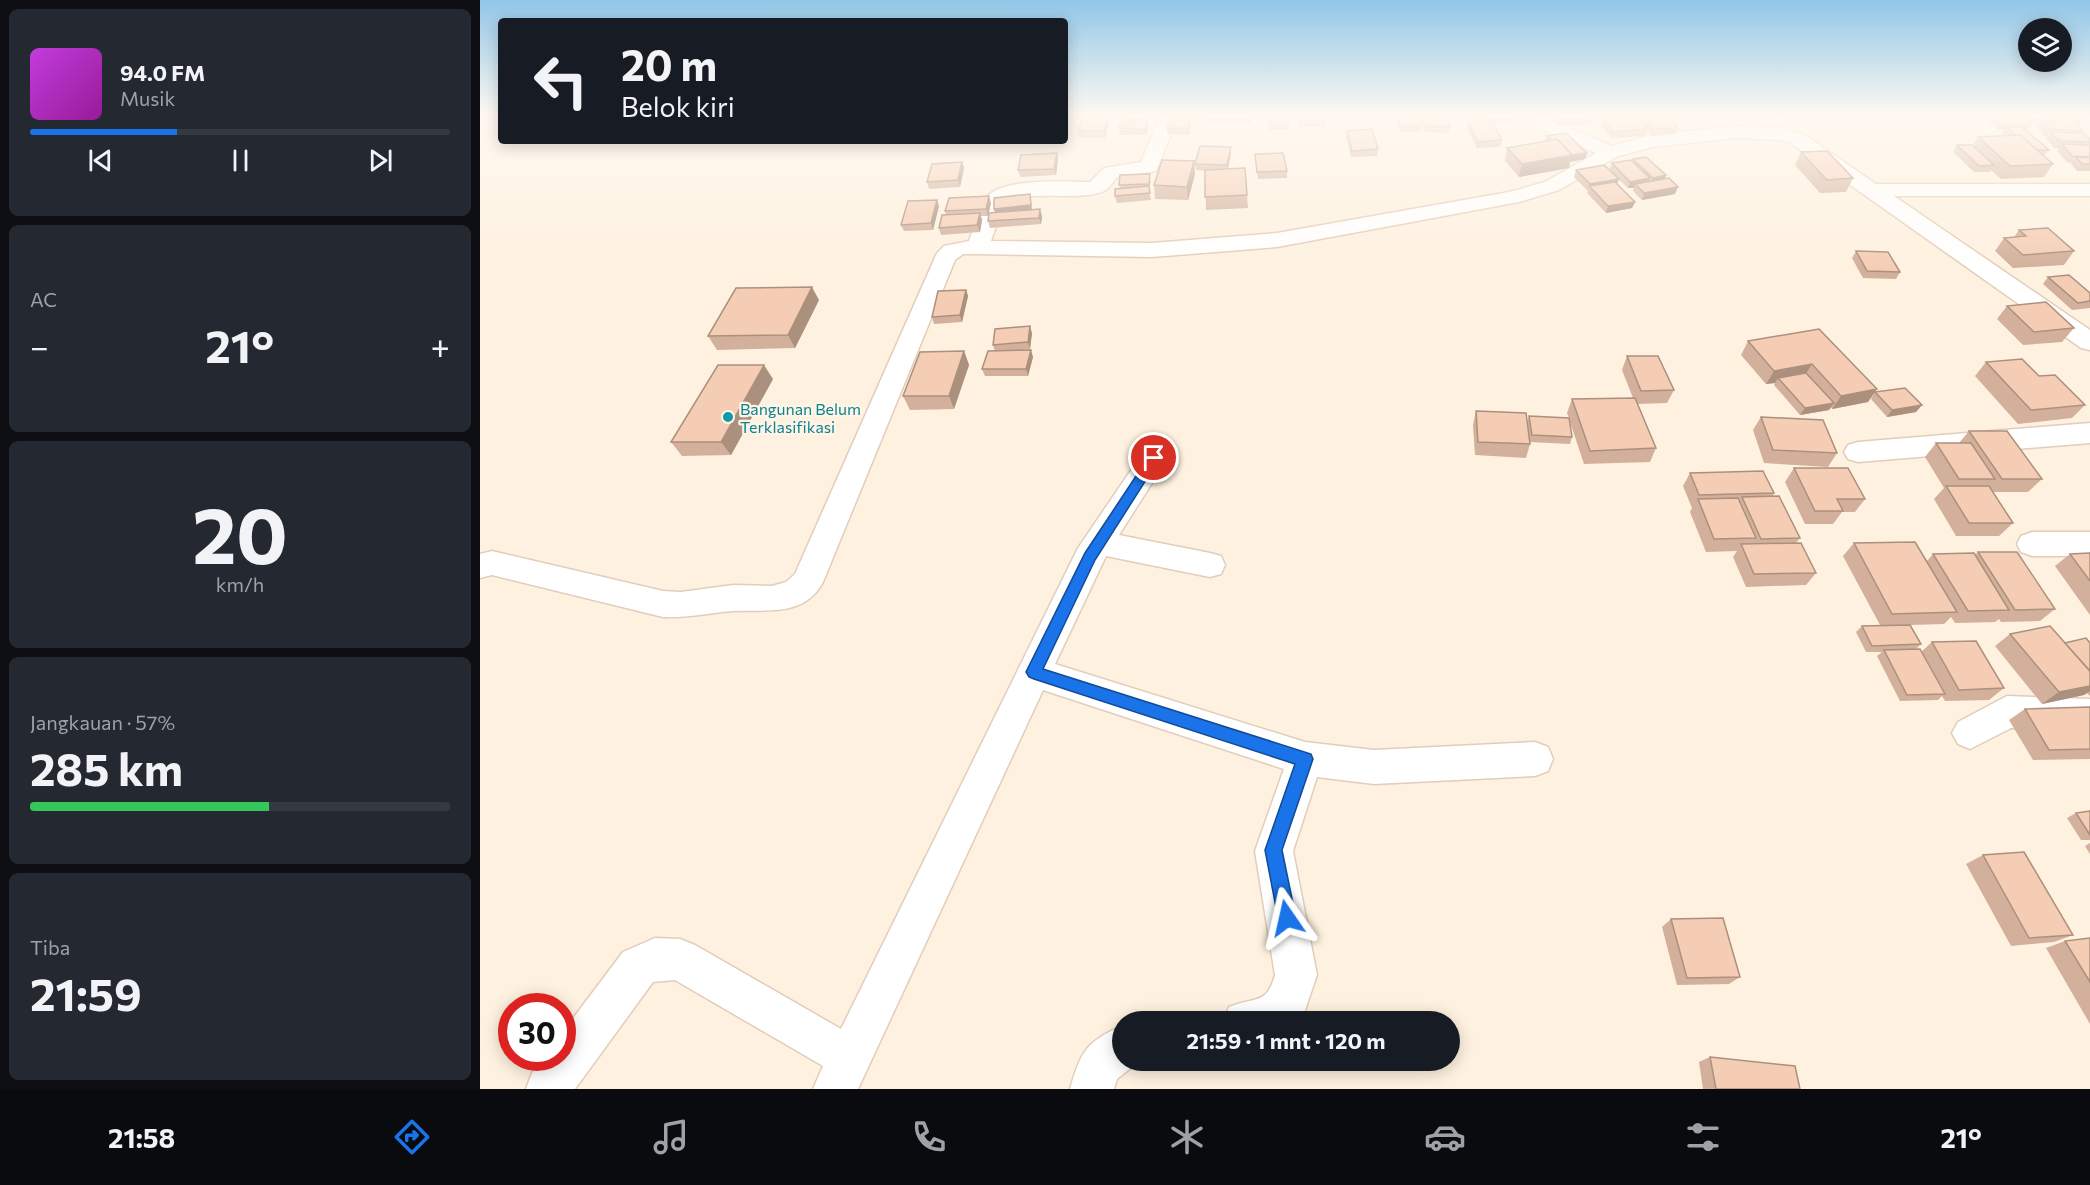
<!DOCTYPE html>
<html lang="id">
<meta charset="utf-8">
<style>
:root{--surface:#171b24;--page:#242831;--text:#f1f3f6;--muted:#9ea1a6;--line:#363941;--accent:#1a73e8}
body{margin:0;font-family:Commissioner,sans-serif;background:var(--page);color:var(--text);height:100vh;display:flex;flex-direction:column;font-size:22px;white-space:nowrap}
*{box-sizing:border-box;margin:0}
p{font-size:20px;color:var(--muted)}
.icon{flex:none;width:33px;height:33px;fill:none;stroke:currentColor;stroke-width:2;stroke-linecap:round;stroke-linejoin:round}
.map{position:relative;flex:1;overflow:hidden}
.drawer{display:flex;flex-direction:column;gap:9px;padding:9px;background:#0d0f14;width:480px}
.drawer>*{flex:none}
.top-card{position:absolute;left:18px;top:18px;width:570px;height:126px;border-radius:6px;box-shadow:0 3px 15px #0003;background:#171b24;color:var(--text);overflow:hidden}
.tools{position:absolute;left:1538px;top:18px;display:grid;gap:12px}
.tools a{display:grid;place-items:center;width:54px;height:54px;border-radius:50%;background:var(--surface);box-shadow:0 3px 15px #0003;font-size:30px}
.speed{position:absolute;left:18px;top:993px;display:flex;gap:12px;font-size:30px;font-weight:700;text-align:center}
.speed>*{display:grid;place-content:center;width:78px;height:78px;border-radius:50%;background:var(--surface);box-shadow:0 3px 15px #0003;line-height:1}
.speed .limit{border:9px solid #d22;background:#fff;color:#111}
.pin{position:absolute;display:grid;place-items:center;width:51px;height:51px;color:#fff;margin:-26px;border:3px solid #fff;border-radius:50%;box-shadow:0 2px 6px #0007}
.me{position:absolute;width:66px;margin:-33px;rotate:349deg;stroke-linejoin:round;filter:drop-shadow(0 0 4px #0008)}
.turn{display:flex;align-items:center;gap:21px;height:126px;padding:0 24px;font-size:27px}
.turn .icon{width:78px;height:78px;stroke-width:2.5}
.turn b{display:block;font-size:42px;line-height:51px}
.big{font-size:45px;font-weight:700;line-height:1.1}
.drawer .card{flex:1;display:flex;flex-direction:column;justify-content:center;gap:9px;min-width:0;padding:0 21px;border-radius:9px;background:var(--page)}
.drawer .dial{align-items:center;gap:0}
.dial b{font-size:78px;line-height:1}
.song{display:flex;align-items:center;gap:18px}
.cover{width:72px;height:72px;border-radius:9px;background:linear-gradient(135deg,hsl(290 70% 55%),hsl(300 70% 35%))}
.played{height:6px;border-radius:3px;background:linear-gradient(90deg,var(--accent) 35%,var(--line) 35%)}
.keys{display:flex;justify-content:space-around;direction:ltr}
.heat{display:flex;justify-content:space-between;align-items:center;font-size:33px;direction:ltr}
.charge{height:9px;border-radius:4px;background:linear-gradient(90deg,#34c759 57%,var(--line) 0)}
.trip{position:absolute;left:632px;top:1011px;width:348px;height:60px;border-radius:30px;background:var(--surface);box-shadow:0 3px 15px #0003;font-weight:700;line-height:60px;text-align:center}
.tabs{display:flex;height:96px;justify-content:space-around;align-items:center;background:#090b0e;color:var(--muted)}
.tabs .icon{width:42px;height:42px}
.tabs .selected{color:var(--accent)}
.tabs b{font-size:27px;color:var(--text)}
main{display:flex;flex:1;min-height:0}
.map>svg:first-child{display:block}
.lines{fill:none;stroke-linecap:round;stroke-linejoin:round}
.minor-casing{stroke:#e2cdba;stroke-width:3}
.minor{fill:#fff;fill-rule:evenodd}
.wall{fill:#d3b09b}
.shaded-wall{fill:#ac907e}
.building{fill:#f5cdb4;stroke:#ac907e;stroke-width:1.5}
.route{fill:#1a73e8;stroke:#114b97;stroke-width:1.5}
.culture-dot{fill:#0f9aa8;stroke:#fff5e6;stroke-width:2}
.labels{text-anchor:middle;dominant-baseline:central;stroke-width:4.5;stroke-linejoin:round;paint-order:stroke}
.culture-label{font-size:16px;fill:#0d838f;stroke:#fff5e6;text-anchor:start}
</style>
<main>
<section class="drawer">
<div class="card">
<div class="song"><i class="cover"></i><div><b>94.0 FM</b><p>Musik</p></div></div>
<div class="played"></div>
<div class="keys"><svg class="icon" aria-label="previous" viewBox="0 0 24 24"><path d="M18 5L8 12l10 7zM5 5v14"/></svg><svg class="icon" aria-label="pause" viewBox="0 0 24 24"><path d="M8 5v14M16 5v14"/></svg><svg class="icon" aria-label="next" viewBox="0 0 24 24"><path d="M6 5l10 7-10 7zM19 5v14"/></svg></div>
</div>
<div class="card"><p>AC</p>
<div class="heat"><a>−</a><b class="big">21°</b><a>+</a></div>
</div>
<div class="card dial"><b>20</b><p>km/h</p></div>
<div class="card"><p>Jangkauan · 57%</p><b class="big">285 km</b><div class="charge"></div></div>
<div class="card"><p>Tiba</p><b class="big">21:59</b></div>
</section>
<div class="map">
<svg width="1610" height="1089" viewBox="0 0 1610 1089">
<rect width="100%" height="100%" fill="#fef1df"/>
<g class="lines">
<g class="minor-casing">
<g id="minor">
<path d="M680,117H698L676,171L637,177C633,182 630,188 624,191C603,201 556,191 529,200L524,203L511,241L672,243L797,233L1029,192L1065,182L1116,153C1098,145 1058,133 1049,117H1070L1085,126L1132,146L1172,135L1256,126L1302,128L1325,135L1396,184H1610V196H1414L1610,330V350L1601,348L1311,143L1300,140L1256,138L1173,147L1138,156L1079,190L1039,202L797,247L672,257L498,254H483L475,260L343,582C324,618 285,609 252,611C229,613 207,618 183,617L12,575L0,578V554L12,551L183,591L201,592L253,585L292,586L306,582L315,574L457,253L464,246L489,241C494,228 498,209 506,198C521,177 586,182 610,182L624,168L661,162Z"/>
<polygon points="1610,423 1610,443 1378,462 1368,459 1364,452 1368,445 1378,442"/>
<path d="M674,448L684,451L688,458L639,535L730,553L741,556L745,565L741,574L730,577L626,556L575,664L825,742L894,750L1055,742L1068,747L1073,759L1068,771L1055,776L894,784L837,777L813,851L837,975L821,1022H743L749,1007C776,996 786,1006 795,975L775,851L804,769L563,690L378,1089H333L343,1066L195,980L173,982L95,1089H46L52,1073L64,1058H82V1033L143,952L175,938L200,939L215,945L361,1029L598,548L664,451Z"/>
<polygon points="1552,532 1610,532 1610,556 1552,556 1541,552 1537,544 1541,536"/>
<polygon points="1527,696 1610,699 1610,731 1531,728 1490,749 1478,744 1472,733 1478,722"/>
<path d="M642,1026V1060H659L657,1063L637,1079L634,1089H590C601,1052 605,1042 642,1026Z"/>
</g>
</g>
<use href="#minor" class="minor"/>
</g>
<g class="wall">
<polygon points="643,117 670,117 668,122 668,128 666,135 640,135 639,128 643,121"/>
<polygon points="728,117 773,117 771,123 728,122"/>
<polygon points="787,117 808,117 809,129 789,130"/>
<polygon points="818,117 845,117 845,127 819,127"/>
<polygon points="915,117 939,117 942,124 941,131 920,132"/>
<polygon points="942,117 958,117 970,127 969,133 944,132"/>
<polygon points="1007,117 1032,117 1031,122 1012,123 1022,140 1020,147 997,148 987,128 988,122 1009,120"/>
<polygon points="1072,117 1112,117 1111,124 1077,126 1072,118"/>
<polygon points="1120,117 1158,117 1162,121 1163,117 1189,117 1198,128 1195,134 1172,136 1168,130 1166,136 1131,138 1121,125 1123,121"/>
<polygon points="1503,117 1546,117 1553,123 1549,129 1545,129 1569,150 1564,156 1573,164 1564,177 1521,179 1511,170 1510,172 1494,172 1473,152 1477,145 1493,145 1498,137 1524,136 1522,134 1524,130 1518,130"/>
<polygon points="1549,117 1595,117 1600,122 1598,125 1603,131 1601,133 1610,139 1610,171 1597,171 1591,164 1592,163 1587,162 1577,151 1579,148 1574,148 1566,138 1567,136 1564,136 1558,128 1558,127 1557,127"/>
<polygon points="630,118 625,138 599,138 598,131"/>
<polygon points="711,118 709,135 687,134 687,128"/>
<polygon points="867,131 898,149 897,156 871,157 866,137"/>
<polygon points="1067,136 1107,153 1105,159 1090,162 1089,168 1039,177 1025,161 1027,148 1065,141"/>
<polygon points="1321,152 1373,178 1366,192 1340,193 1315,165"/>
<polygon points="577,153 578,160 576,175 540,177 538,170"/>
<polygon points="751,154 748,169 767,195 768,208 726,210 725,171 716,170 715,164"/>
<polygon points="775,154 807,171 807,178 778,179"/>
<polygon points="1153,159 1186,175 1185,179 1195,194 1162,200 1153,191 1154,188 1148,188 1129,170 1132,163 1152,162"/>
<polygon points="482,162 484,168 480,187 449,189 447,182"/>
<polygon points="1096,170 1137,184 1155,202 1152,208 1126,213 1107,193 1108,191 1094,177"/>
<polygon points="715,174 708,200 675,199 674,185"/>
<polygon points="671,181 669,191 671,200 637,203 635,196 640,188 639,185"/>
<polygon points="551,200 552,210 562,216 561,224 510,228 508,221 515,212 514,209"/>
<polygon points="511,203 508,216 501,216 502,220 500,232 461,235 459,228 466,215 465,211"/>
<polygon points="459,206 453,230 424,231 421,225"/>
<polygon points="1539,230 1594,251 1584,265 1533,268 1515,251 1524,238 1534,237"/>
<polygon points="1376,251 1420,272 1416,279 1383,278 1372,258"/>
<polygon points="1568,277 1610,293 1610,308 1592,310 1563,284"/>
<polygon points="486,290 488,296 482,322 454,324 452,317"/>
<polygon points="339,300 315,348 237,350 228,336"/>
<polygon points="1527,306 1594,328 1582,342 1543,345 1517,319"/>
<polygon points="1339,329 1397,389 1388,402 1352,409 1351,407 1349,410 1320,415 1294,385 1295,383 1286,384 1261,355 1268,341"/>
<polygon points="552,333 550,349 533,351 553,357 548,376 505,376 502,369 515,351 513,345"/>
<polygon points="484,351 489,365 474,409 430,410 423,396"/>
<polygon points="1147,356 1194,390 1187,403 1157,404 1176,448 1170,462 1104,464 1089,419 1092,437 1090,444 1050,442 1050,444 1046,458 995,455 993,425 996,411 1047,423 1049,416 1089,418 1087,413 1092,399 1153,398 1142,370"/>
<polygon points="1506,362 1559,376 1605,405 1592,418 1538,424 1495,376"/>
<polygon points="293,379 251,455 202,456 191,442"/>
<polygon points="1395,392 1442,405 1436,412 1407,417 1391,399"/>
<polygon points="1281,417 1357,453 1348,467 1284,463 1273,430"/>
<polygon points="1489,431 1562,479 1548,492 1513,492 1533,523 1519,536 1476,536 1454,499 1464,488 1445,457 1456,443 1479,443"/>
<polygon points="1314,468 1385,499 1375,512 1362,512 1353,524 1325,524 1305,482"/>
<polygon points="1210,473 1294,493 1293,496 1320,538 1316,543 1336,573 1326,585 1266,587 1253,557 1257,551 1226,552 1210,512 1212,508 1203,486"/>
<polygon points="1374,543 1447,561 1453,554 1495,555 1498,552 1575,609 1560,621 1521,622 1519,619 1515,622 1475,623 1471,617 1464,624 1430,625 1441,644 1436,649 1441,652 1452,642 1524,688 1509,700 1465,701 1462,696 1458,700 1420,701 1397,656 1402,652 1386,652 1376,632 1382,626 1400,625 1363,556"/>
<polygon points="1610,553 1610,615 1575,566 1590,554"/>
<polygon points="1530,634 1585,642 1610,643 1610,696 1607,693 1604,695 1562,704 1515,646"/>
<polygon points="1610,707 1610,759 1553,760 1529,720 1545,709"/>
<polygon points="1610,811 1610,840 1601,840 1587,818 1596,813"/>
<polygon points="1610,843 1610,854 1605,846"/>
<polygon points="1503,855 1593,935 1574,942 1531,946 1486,864"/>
<polygon points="1191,919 1260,977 1249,984 1197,985 1182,927"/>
<polygon points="1610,938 1610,1024 1566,948 1585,941"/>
<polygon points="1230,1057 1320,1089 1223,1089 1219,1062"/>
</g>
<g class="shaded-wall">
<polygon points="628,117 630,117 630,118 625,138 624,131"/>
<polygon points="667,117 670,117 668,122 668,128 666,135 665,129 667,124"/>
<polygon points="710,117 711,117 711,118 709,135 708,128"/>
<polygon points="751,147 751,154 747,171 747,165"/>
<polygon points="577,153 578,160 576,175 574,169"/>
<polygon points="1107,153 1105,159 1090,162 1089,168 1039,177 1042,164"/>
<polygon points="714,161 715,174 708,200 707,187"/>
<polygon points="482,162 484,168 480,187 478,180"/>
<polygon points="1186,175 1184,182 1170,185 1173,178"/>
<polygon points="1170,178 1167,185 1155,184 1154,188 1148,188 1150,182"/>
<polygon points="1139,179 1137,186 1109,187 1110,184"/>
<polygon points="1198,187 1195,194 1162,200 1164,193"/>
<polygon points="550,194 552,212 516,216 514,209"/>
<polygon points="509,196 511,203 508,216 506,209"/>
<polygon points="457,200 459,206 453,230 451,223"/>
<polygon points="1155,202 1152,208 1126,213 1128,206"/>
<polygon points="560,209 562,216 561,224 559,218"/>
<polygon points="500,213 502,220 500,232 497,225"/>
<polygon points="332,287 339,300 315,348 308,335"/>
<polygon points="486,290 488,296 482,322 480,315"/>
<polygon points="550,326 552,333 550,349 548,342"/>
<polygon points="551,350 553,357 548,376 546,369"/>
<polygon points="484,351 489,365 474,409 469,396"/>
<polygon points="1332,364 1324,377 1298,378 1295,383 1286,384 1294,371"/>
<polygon points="284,365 293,379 251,455 241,442"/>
<polygon points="1397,389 1388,402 1352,409 1361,396"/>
<polygon points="1354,403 1349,410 1320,415 1325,408"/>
<polygon points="1442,405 1436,412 1407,417 1412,410"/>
<polygon points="1610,686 1610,691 1604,695 1562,704 1579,692"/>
</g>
<g class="building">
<polygon points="603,117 628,117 624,131 598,131"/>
<polygon points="643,117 667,117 666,118 643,118"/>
<polygon points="689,117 710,117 708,128 687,128"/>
<polygon points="788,117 808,117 809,122 789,123"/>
<rect x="819" y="117" width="26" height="3"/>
<polygon points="918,117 939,117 942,124 921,125"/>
<polygon points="943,117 969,118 970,127 944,126"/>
<polygon points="1077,117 1112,117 1079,119"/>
<polygon points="1158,117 1168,129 1133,132 1123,118"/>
<polygon points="1164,117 1189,117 1198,128 1174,129"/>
<polygon points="1514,117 1546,117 1553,123 1523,124"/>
<polygon points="1558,117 1595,117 1600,122 1595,122 1603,131 1569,129 1562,122 1581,121 1561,120"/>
<polygon points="1011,120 1022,140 998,142 988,122"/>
<polygon points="641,121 668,122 665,129 639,128"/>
<polygon points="1526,127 1542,127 1569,150 1557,150 1540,135 1536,136"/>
<polygon points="892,129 898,149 872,151 867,131"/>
<polygon points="1570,132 1604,133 1610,139 1610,142 1579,141"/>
<polygon points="1086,133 1107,153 1092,155 1077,139 1071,140 1067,136"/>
<polygon points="1540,135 1573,164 1530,166 1498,137"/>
<polygon points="1077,139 1092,155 1042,164 1027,148"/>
<polygon points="1582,144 1610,145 1610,157 1592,156"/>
<polygon points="1477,145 1492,145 1514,165 1499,166"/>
<polygon points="720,146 751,147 747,165 715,164"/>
<polygon points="1347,151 1373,178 1347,180 1321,152"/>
<polygon points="577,153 574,169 538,170 541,155"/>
<polygon points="803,153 807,171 777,172 775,154"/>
<polygon points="1166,157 1186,175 1173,178 1153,159"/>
<polygon points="1596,157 1610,158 1610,164 1602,164"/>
<polygon points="682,160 714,161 707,187 674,185"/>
<polygon points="1151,160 1170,178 1150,182 1132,163"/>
<polygon points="482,162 478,180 447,182 452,164"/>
<polygon points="1124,165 1139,179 1110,184 1096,170"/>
<polygon points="765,168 767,195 725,197 725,170"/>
<polygon points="670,174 669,184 639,185 640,175"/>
<polygon points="1189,178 1198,187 1164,193 1155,184"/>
<polygon points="1135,182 1155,202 1128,206 1109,186"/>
<polygon points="669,186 670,193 635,196 635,189"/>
<polygon points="550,194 551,205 514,209 514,198"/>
<polygon points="509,196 506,209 465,211 469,198"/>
<polygon points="457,200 451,223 421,225 428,201"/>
<polygon points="560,209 559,218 508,221 509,213"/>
<polygon points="500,213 497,225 459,228 462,215"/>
<polygon points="1568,228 1594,251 1543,255 1524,238 1546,236 1539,230"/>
<polygon points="1376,251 1408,252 1420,272 1387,271"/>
<polygon points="1589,275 1610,293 1610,301 1598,303 1568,277"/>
<polygon points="332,287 308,335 228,336 256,288"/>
<polygon points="486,290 480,315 452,317 458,291"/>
<polygon points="1566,302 1594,328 1554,332 1527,306"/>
<polygon points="550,326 548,342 513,345 515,329"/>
<polygon points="1339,329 1397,389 1361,396 1332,364 1294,371 1268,341"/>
<polygon points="551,350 546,369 502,369 508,351"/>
<polygon points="484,351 469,396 423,396 440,352"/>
<polygon points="1147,356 1178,356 1194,390 1161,391"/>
<polygon points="1542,359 1559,376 1575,375 1605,405 1551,410 1506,362"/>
<polygon points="238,365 284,365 241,442 191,442"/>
<polygon points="1326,373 1354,403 1325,408 1298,378"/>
<polygon points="1425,388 1442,405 1412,410 1395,392"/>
<polygon points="1155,398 1176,448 1110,451 1092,399"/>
<polygon points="996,411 1046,413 1050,444 998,442"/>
<polygon points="1049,416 1089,418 1092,437 1052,435"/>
<polygon points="1281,417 1343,420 1357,453 1293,450"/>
<polygon points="1489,431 1527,431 1562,479 1522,479"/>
<polygon points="1456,443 1491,443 1515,479 1479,479"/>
<polygon points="1314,468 1368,468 1385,499 1357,499 1363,511 1335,511"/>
<polygon points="1283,471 1294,493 1219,495 1210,473"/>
<polygon points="1466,486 1509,486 1533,523 1489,523"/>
<polygon points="1299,496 1320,538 1281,539 1262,497"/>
<polygon points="1258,498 1276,538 1234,539 1218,499"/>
<polygon points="1435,542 1477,612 1412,614 1374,543"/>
<polygon points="1321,543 1336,573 1274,574 1261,544"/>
<polygon points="1498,552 1537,552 1575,609 1535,610"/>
<polygon points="1494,553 1529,610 1488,611 1453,554"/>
<polygon points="1610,553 1610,581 1590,554"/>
<polygon points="1430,625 1441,644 1392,646 1382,626"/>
<polygon points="1570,626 1610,671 1610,686 1579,692 1530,634"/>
<polygon points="1606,638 1610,643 1610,671 1585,643"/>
<polygon points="1496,641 1524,688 1479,690 1452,642"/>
<polygon points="1440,649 1465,694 1427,695 1404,650"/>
<polygon points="1610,707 1610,749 1569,750 1545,709"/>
<polygon points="1610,811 1610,835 1596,813"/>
<polygon points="1544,852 1593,935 1549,938 1503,855"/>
<polygon points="1243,918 1260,977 1207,978 1191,919"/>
<polygon points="1610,938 1610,982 1585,941"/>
<polygon points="1230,1057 1315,1066 1320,1089 1236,1089"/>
</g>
<linearGradient id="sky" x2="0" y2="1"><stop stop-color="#92c6e8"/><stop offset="0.43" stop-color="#fff9f1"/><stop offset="1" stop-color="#fff9f1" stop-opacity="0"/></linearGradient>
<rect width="1610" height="269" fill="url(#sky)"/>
<polygon class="route" points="674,454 680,458 615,560 563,669 831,754 833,759 802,850 816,918 813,924 807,927 800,924 798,918 785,850 815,764 554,679 549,677 546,672 605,553 670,455"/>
<circle class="culture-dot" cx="248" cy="417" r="6"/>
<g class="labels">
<g class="culture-label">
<text x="260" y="408">Bangunan Belum<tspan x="260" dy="18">Terklasifikasi</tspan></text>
</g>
</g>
</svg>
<div class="tools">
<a><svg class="icon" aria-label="layers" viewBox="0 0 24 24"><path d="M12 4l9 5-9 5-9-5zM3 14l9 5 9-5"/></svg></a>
</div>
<div class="speed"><div class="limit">30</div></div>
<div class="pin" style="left:674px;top:458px;background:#d93025"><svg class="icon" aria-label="arrive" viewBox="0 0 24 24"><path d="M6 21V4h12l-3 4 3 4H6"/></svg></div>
<svg class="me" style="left:807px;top:918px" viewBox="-20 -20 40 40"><path d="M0-17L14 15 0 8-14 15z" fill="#1a73e8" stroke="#fff" stroke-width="4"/></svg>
<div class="trip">21:59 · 1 mnt · 120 m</div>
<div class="top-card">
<div class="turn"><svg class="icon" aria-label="left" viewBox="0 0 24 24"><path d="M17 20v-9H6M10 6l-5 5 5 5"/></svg><div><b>20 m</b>Belok kiri</div></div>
</div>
</div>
</main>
<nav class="tabs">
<b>21:58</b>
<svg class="icon selected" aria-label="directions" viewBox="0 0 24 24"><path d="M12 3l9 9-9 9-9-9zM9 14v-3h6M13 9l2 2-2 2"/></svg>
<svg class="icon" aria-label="music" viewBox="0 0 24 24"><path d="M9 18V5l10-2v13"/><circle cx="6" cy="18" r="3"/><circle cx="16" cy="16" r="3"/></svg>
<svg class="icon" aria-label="phone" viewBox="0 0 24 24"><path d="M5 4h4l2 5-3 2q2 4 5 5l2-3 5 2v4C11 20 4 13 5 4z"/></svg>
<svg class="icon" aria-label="climate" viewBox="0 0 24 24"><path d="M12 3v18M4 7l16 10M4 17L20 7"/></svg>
<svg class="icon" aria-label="car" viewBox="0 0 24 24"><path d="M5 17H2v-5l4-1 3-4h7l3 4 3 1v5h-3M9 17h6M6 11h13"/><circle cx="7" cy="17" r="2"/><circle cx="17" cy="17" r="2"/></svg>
<svg class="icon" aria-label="filters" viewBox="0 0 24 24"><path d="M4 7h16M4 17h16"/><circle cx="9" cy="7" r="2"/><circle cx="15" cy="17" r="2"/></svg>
<b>21°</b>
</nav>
